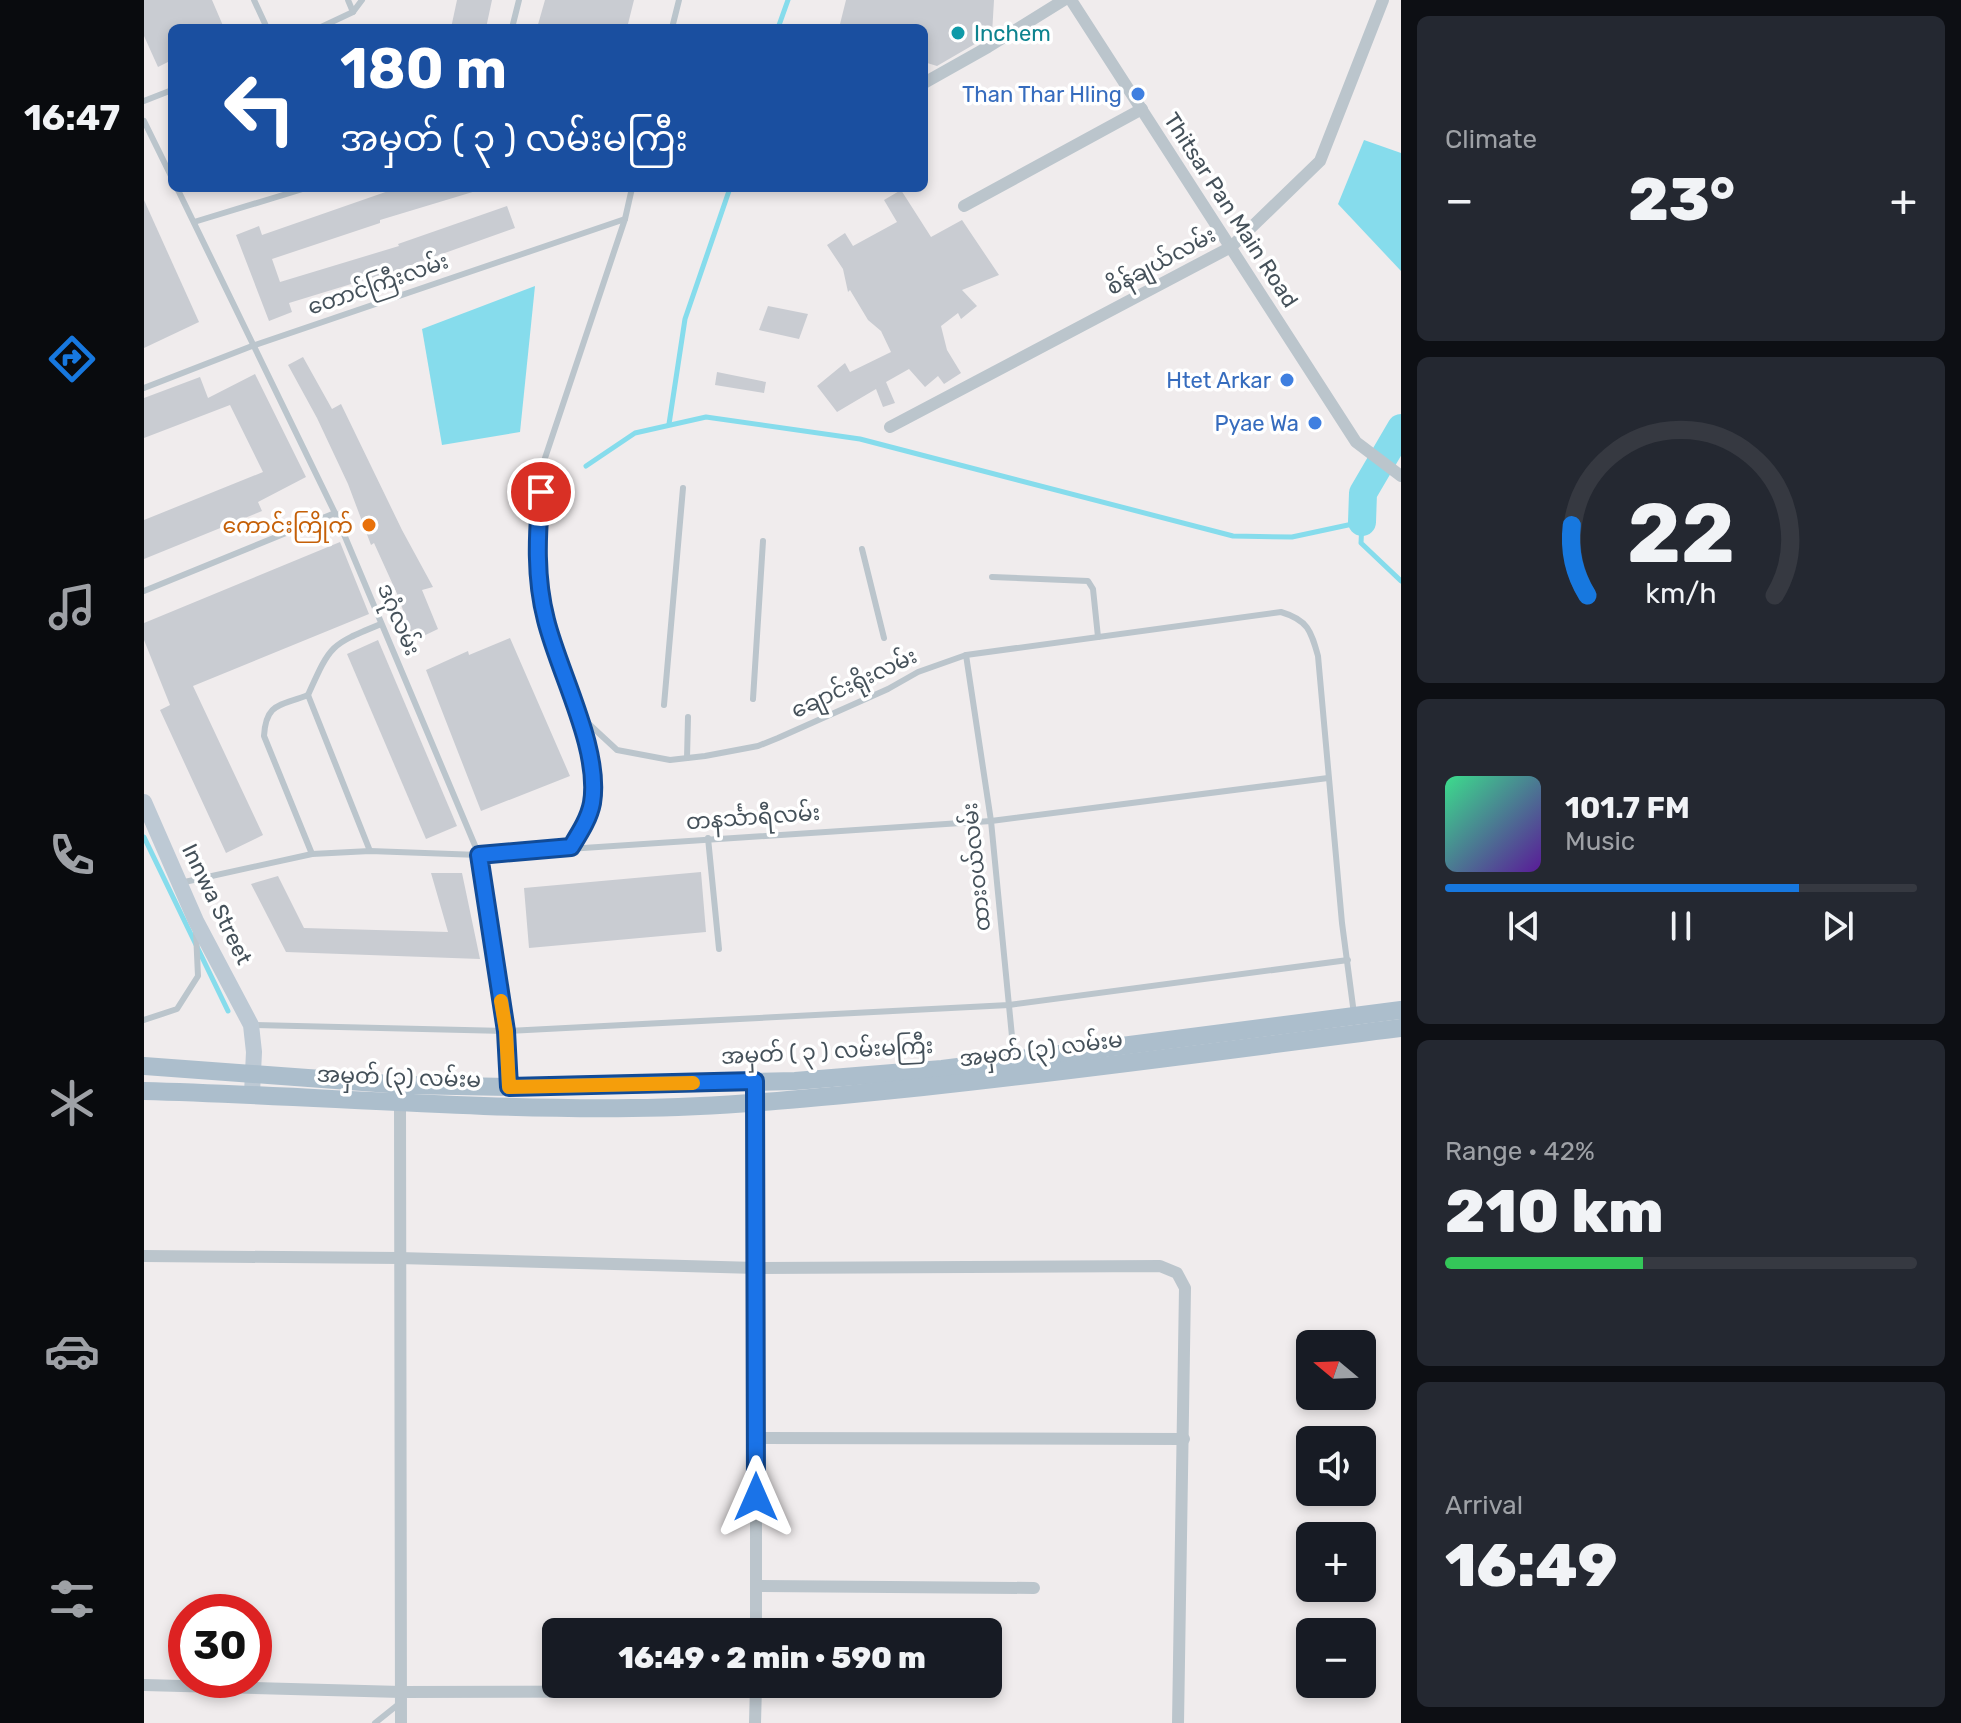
<!DOCTYPE html>
<meta charset="utf-8">
<style>
:root{--surface:#171b24;--page:#242831;--text:#f1f3f6;--muted:#9ea1a6;--line:#363941;--accent:#1778df}
body{margin:0;font-family:Rubik,"Noto Sans Myanmar",sans-serif;background:var(--page);color:var(--text);height:100vh;display:flex;flex-direction:column;font-size:30px;white-space:nowrap}
*{box-sizing:border-box;margin:0}
p{font-size:26px;color:var(--muted)}
.icon{flex:none;width:44px;height:44px;fill:none;stroke:currentColor;stroke-width:2;stroke-linecap:round;stroke-linejoin:round}
.map{position:relative;flex:1;overflow:hidden}
.panel{display:flex;flex-direction:column;gap:16px;padding:16px;background:#0d0f14;width:560px}
.panel>*{flex:none}
.top-card{position:absolute;left:24px;top:24px;width:760px;height:168px;border-radius:12px;box-shadow:0 4px 12px #0003;background:#1a4fa0;color:#fff;overflow:hidden}
.needle{width:52px;rotate:289deg}
.tools{position:absolute;left:1152px;top:1330px;display:grid;gap:16px}
.tools a{display:grid;place-items:center;width:80px;height:80px;border-radius:12px;background:var(--surface);box-shadow:0 4px 12px #0003;font-size:40px}
.speed{position:absolute;left:24px;top:1594px;display:flex;gap:16px;font-size:40px;font-weight:700;text-align:center}
.speed>*{display:grid;place-content:center;width:104px;height:104px;border-radius:50%;background:var(--surface);box-shadow:0 4px 12px #0003;line-height:1}
.speed .limit{border:12px solid #d22;background:#fff;color:#111}
.pin{position:absolute;display:grid;place-items:center;width:68px;height:68px;color:#fff;margin:-34px;border:4px solid #fff;border-radius:50%;box-shadow:0 2px 8px #0007}
.me{position:absolute;width:88px;margin:-44px;rotate:0deg;stroke-linejoin:round;filter:drop-shadow(0 0 6px #0008)}
.turn{display:flex;align-items:center;gap:28px;height:168px;padding:0 40px;font-size:36px}
.turn .icon{width:104px;height:104px;stroke-width:2.5}
.turn b{display:block;font-size:56px;line-height:68px}
.big{font-size:60px;font-weight:800;line-height:1.1}
.panel .card{flex:1;display:flex;flex-direction:column;justify-content:center;gap:12px;min-width:0;padding:0 28px;border-radius:12px;background:var(--page)}
.panel .dial{align-items:center;gap:0}
.dial svg{height:208px;overflow:visible;fill:none;stroke:var(--line);stroke-width:7;stroke-linecap:round;text-anchor:middle}
.dial text{fill:var(--text);stroke:none}
.song{display:flex;align-items:center;gap:24px}
.cover{width:96px;height:96px;border-radius:12px;background:linear-gradient(135deg,hsl(150 70% 55%),hsl(270 70% 35%))}
.played{height:8px;border-radius:4px;background:linear-gradient(90deg,var(--accent) 75%,var(--line) 75%)}
.keys{display:flex;justify-content:space-around;direction:ltr}
.heat{display:flex;justify-content:space-between;align-items:center;font-size:44px;direction:ltr}
.charge{height:12px;border-radius:6px;background:linear-gradient(90deg,#34c759 42%,var(--line) 0)}
.trip{position:absolute;left:398px;top:1618px;width:460px;height:80px;border-radius:12px;background:var(--surface);box-shadow:0 4px 12px #0003;font-weight:800;line-height:80px;text-align:center}
main{display:flex;flex:1;min-height:0}
.menu{display:flex;flex-direction:column;width:144px;justify-content:space-around;align-items:center;background:#090b0e;color:var(--muted)}
.menu .icon{width:56px;height:56px}
.menu .current{color:var(--accent)}
.menu b{font-size:36px;color:var(--text)}
.map>svg:first-child{display:block}
.water{fill:#86dcec}
.lines{fill:none;stroke-linecap:round;stroke-linejoin:round}
.stream{stroke:#86dcec;stroke-width:5}
.river{stroke:#86dcec;stroke-width:28}
.building{fill:#c9ccd2}
.lane{stroke:#bbc5cc;stroke-width:6}
.street{stroke:#bbc5cc;stroke-width:12}
.secondary{stroke:#bdc9d4;stroke-width:16}
.primary{stroke:#acbecc;stroke-width:18}
.route-casing{stroke:#114b97;stroke-width:20}
.route{stroke:#1a73e8;stroke-width:14}
.slow{stroke:#f59e0b;stroke-width:14}
.culture-dot{fill:#0f9aa8;stroke:#fff;stroke-width:3}
.shop-dot{fill:#3f7fe0;stroke:#fff;stroke-width:3}
.food-dot{fill:#e8710a;stroke:#fff;stroke-width:3}
.labels{text-anchor:middle;dominant-baseline:central;stroke-width:7;stroke-linejoin:round;paint-order:stroke}
.culture-label{font-size:22px;fill:#0d838f;stroke:#fff;text-anchor:start}
.shop-label{font-size:22px;fill:#366cbe;stroke:#fff;text-anchor:end}
.street-label{font-size:22px;fill:#45515a;stroke:#fff}
.food-label{font-size:22px;fill:#c56008;stroke:#fff;text-anchor:end}
</style>
<main>
<nav class="menu">
<b>16:47</b>
<svg class="icon current" aria-label="directions" viewBox="0 0 24 24"><path d="M12 3l9 9-9 9-9-9zM9 14v-3h6M13 9l2 2-2 2"/></svg>
<svg class="icon" aria-label="music" viewBox="0 0 24 24"><path d="M9 18V5l10-2v13"/><circle cx="6" cy="18" r="3"/><circle cx="16" cy="16" r="3"/></svg>
<svg class="icon" aria-label="phone" viewBox="0 0 24 24"><path d="M5 4h4l2 5-3 2q2 4 5 5l2-3 5 2v4C11 20 4 13 5 4z"/></svg>
<svg class="icon" aria-label="climate" viewBox="0 0 24 24"><path d="M12 3v18M4 7l16 10M4 17L20 7"/></svg>
<svg class="icon" aria-label="car" viewBox="0 0 24 24"><path d="M5 17H2v-5l4-1 3-4h7l3 4 3 1v5h-3M9 17h6M6 11h13"/><circle cx="7" cy="17" r="2"/><circle cx="17" cy="17" r="2"/></svg>
<svg class="icon" aria-label="filters" viewBox="0 0 24 24"><path d="M4 7h16M4 17h16"/><circle cx="9" cy="7" r="2"/><circle cx="15" cy="17" r="2"/></svg>
</nav>
<div class="map">
<svg width="1257" height="1723" viewBox="0 0 1257 1723">
<rect width="100%" height="100%" fill="#f0eced"/>
<g class="water">
<polygon points="1220,140 1257,153 1257,271 1194,204"/>
<polygon points="391,286 376,432 298,445 278,329"/>
</g>
<g class="lines">
<g class="stream">
<polyline points="634,28 644,0"/>
<polyline points="525,424 541,319 586,188"/>
<polyline points="442,466 491,433 562,417 716,439 1089,536 1148,537 1218,522 1217,543 1257,581"/>
<polyline points="0,837 84,1011"/>
</g>
<polyline class="river" points="1218,522 1219,493 1257,428"/>
</g>
<g class="building">
<polygon points="0,0 68,0 80,28 28,28 28,60 14,67 0,36"/>
<polygon points="313,0 348,0 342,28 307,28"/>
<polygon points="401,0 490,0 483,28 393,28"/>
<polygon points="702,0 850,0 848,34 793,66 780,62 780,28 695,28"/>
<polygon points="253,188 331,188 332,191 236,220 236,223 128,259 136,282 255,246 254,244 363,206 371,228 253,270 145,303 148,312 125,321 92,235 115,226 118,235"/>
<polygon points="757,190 787,237 818,220 855,275 818,290 833,306 817,319 814,313 797,326 803,350 817,373 800,384 794,376 781,387 765,369 742,382 751,403 739,407 732,389 693,412 673,386 701,363 706,372 747,352 737,331 724,320 706,290 704,292 699,269 683,245 701,233 709,246 753,222 740,200"/>
<polygon points="0,200 55,322 0,348"/>
<polygon points="624,306 664,314 655,339 615,330"/>
<polygon points="159,357 188,409 197,404 258,530 289,587 278,590 294,629 269,641 255,598 230,543 227,545 204,484 173,418 144,365"/>
<polygon points="573,372 622,382 620,393 571,385"/>
<polygon points="111,374 162,477 114,502 118,511 0,559 0,520 119,472 86,405 0,438 0,398 56,377 64,398"/>
<polygon points="196,542 225,614 49,686 119,835 82,853 16,710 26,705 0,640 0,623"/>
<polygon points="366,638 426,776 337,811 282,670 324,651 325,655"/>
<polygon points="234,640 313,826 282,839 203,654"/>
<polygon points="557,872 562,932 385,948 380,888"/>
<polygon points="287,873 318,873 336,959 142,952 107,884 134,876 160,928 304,932"/>
</g>
<g class="lines">
<g class="lane">
<polyline points="110,0 123,28"/>
<polyline points="204,0 209,12"/>
<polyline points="175,28 209,12 218,0"/>
<polyline points="368,28 375,0"/>
<polyline points="528,28 535,0"/>
<polyline points="0,101 28,90"/>
<polyline points="0,121 28,178"/>
<polyline points="33,188 191,513 335,855 362,1031 365,1084"/>
<path d="M488,188L481,219L399,464L392,548L401,618L432,712L473,750L526,760L561,756L614,746L634,738L744,689L774,672L822,655L1137,612C1164,620 1167,631 1174,656L1198,923L1210,1014"/>
<polyline points="50,222 162,188"/>
<polyline points="0,388 108,346 481,219"/>
<polyline points="718,549 740,638"/>
<polyline points="848,577 944,581 949,589 954,637"/>
<polyline points="0,591 191,513"/>
<polyline points="822,655 847,821 870,1057"/>
<path d="M164,695C187,644 186,645 237,624"/>
<polyline points="609,699 619,541"/>
<polyline points="520,705 539,488"/>
<polyline points="543,758 544,717"/>
<polyline points="564,838 575,949"/>
<path d="M427,847C458,795 450,770 433,714"/>
<path d="M168,854L120,736C122,702 137,706 164,695L226,851"/>
<polyline points="36,883 168,854 226,851 335,855 847,821 1184,778"/>
<polyline points="0,1020 33,1009 54,976 52,932"/>
<polyline points="111,1025 362,1031 865,1005 1204,960"/>
<polyline points="231,1723 256,1703"/>
</g>
<g class="street">
<polyline points="927,0 1212,442 1257,476"/>
<polyline points="780,83 844,47 920,0"/>
<polyline points="820,206 998,109"/>
<polyline points="746,427 1087,247 1176,161 1239,0"/>
<polyline points="256,1102 257,1723"/>
<polyline points="0,1256 255,1258 612,1268 1016,1266 1033,1273 1041,1288 1034,1723"/>
<polyline points="612,1438 1040,1439"/>
<polyline points="612,1586 890,1588"/>
<polyline points="612,1632 612,1101"/>
<polyline points="0,1685 257,1692 837,1691"/>
<polyline points="611,1723 612,1686"/>
</g>
<polyline class="secondary" points="0,802 52,921 107,1025 110,1052 108,1093"/>
<g class="primary">
<polyline points="0,1066 259,1085 365,1087 651,1081 798,1069 1257,1010"/>
<path d="M0,1091C163,1095 325,1110 488,1108C585,1107 682,1097 779,1087C938,1070 1098,1048 1257,1028"/>
</g>
</g>
<g class="lines">
<g class="route-casing">
<path id="route" d="M397,492C393,535 391,578 402,620C415,673 457,749 448,803C445,819 435,834 427,847L335,855L362,1031L365,1087L611,1081L612,1497"/>
</g>
<use href="#route" class="route"/>
<polyline class="slow" points="357,1001 362,1031 365,1087 549,1083"/>
</g>
<circle class="culture-dot" cx="814" cy="33" r="8"/>
<g class="shop-dot">
<circle cx="994" cy="94" r="8"/>
<circle cx="1143" cy="380" r="8"/>
<circle cx="1171" cy="423" r="8"/>
</g>
<circle class="food-dot" cx="225" cy="525" r="8"/>
<g class="labels">
<g class="culture-label">
<text x="830" y="33">Inchem</text>
</g>
<g class="shop-label">
<text x="978" y="94">Than Thar Hling</text>
<text x="1127" y="380">Htet Arkar</text>
<text x="1155" y="423">Pyae Wa</text>
</g>
<g class="street-label">
<text transform="translate(1087 210) rotate(57)">Thitsar Pan Main Road</text>
<text transform="translate(1017 261) rotate(-28)">စိန်ချယ်လမ်း</text>
<text transform="translate(234 284) rotate(-19)">တောင်ကြီးလမ်း</text>
<text transform="translate(255 619) rotate(67)">ဒဂုံလမ်း</text>
<text transform="translate(710 683) rotate(-25)">ချောင်းရိုးလမ်း</text>
<text transform="translate(609 817) rotate(-4)">တနင်္သာရီလမ်း</text>
<text transform="translate(832 867) rotate(-96)">ထားဝယ်လမ်း</text>
<text transform="translate(73 904) rotate(64)">Innwa Street</text>
<text transform="translate(897 1049) rotate(-7)">အမှတ် (၃) လမ်းမ</text>
<text transform="translate(683 1051) rotate(-3)">အမှတ် ( ၃ ) လမ်းမကြီး</text>
<text transform="translate(255 1077) rotate(2)">အမှတ် (၃) လမ်းမ</text>
</g>
<g class="food-label">
<text x="209" y="525">ကောင်းကြိုက်</text>
</g>
</g>
</svg>
<div class="tools">
<a><svg class="needle" viewBox="-14 -14 28 28"><path d="M0-13l5 13h-10z" fill="#e53935"/><path d="M0 13l5-13h-10z" fill="#9ea1a6"/></svg></a>
<a><svg class="icon" aria-label="sound" viewBox="0 0 24 24"><path d="M4 9h4l5-4v14l-5-4H4zM17 9q2 3 0 6"/></svg></a>
<a>+</a>
<a>−</a>
</div>
<div class="speed"><div class="limit">30</div></div>
<div class="pin" style="left:397px;top:492px;background:#d93025"><svg class="icon" aria-label="arrive" viewBox="0 0 24 24"><path d="M6 21V4h12l-3 4 3 4H6"/></svg></div>
<svg class="me" style="left:612px;top:1497px" viewBox="-20 -20 40 40"><path d="M0-17L14 15 0 8-14 15z" fill="#1a73e8" stroke="#fff" stroke-width="4"/></svg>
<div class="trip">16:49 · 2 min · 590 m</div>
<div class="top-card">
<div class="turn"><svg class="icon" aria-label="left" viewBox="0 0 24 24"><path d="M17 20v-9H6M10 6l-5 5 5 5"/></svg><div><b>180 m</b>အမှတ် ( ၃ ) လမ်းမကြီး</div></div>
</div>
</div>
<section class="panel">
<div class="card"><p>Climate</p>
<div class="heat"><a>−</a><b class="big">23°</b><a>+</a></div>
</div>
<div class="card dial"><svg viewBox="0 0 100 80">
<path d="M14 69A42 42 0 1 1 86 69"/>
<path d="M14 69A42 42 0 0 1 8 42" stroke="#1778df"/>
<text x="50" y="56" font-size="32" font-weight="700">22</text>
<text x="50" y="72" font-size="11">km/h</text>
</svg></div>
<div class="card">
<div class="song"><i class="cover"></i><div><b>101.7 FM</b><p>Music</p></div></div>
<div class="played"></div>
<div class="keys"><svg class="icon" aria-label="previous" viewBox="0 0 24 24"><path d="M18 5L8 12l10 7zM5 5v14"/></svg><svg class="icon" aria-label="pause" viewBox="0 0 24 24"><path d="M8 5v14M16 5v14"/></svg><svg class="icon" aria-label="next" viewBox="0 0 24 24"><path d="M6 5l10 7-10 7zM19 5v14"/></svg></div>
</div>
<div class="card"><p>Range · 42%</p><b class="big">210 km</b><div class="charge"></div></div>
<div class="card"><p>Arrival</p><b class="big">16:49</b></div>
</section>
</main>
